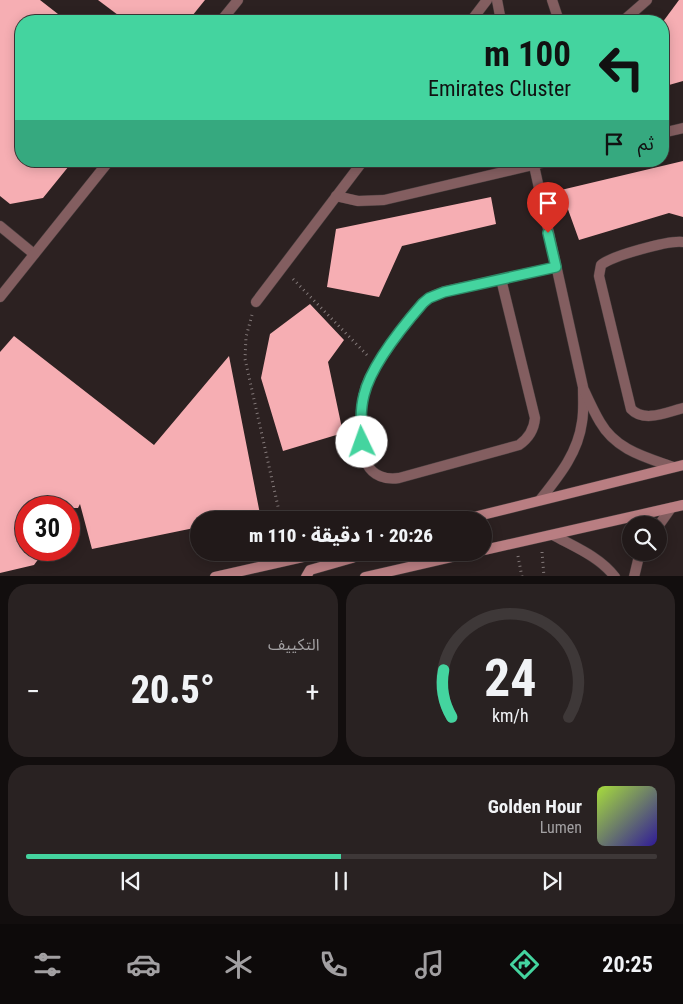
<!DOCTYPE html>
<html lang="ar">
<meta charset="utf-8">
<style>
:root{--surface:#211919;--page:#292222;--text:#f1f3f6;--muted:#a2a0a2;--line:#3e3838;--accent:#44d49f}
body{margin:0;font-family:"Roboto Condensed","Noto Sans Arabic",sans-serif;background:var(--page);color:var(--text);direction:rtl;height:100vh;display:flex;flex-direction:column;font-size:19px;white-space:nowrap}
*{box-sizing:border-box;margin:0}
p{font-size:16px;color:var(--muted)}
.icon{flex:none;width:28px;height:28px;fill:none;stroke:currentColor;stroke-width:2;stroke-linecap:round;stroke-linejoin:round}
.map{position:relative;height:576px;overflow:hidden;direction:ltr}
.drawer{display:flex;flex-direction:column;gap:8px;padding:8px;background:#120e0e;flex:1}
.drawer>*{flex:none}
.guide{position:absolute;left:15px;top:15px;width:654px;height:152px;border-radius:20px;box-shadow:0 2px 12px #0003,0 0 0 1px var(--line);direction:rtl;background:#44d49f;color:#111;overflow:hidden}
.fabs{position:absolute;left:622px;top:516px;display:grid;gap:10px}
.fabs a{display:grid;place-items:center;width:45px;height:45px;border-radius:50%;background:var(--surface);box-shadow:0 2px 12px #0003,0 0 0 1px var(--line);font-size:25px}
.speed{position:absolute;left:15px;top:496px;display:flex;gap:10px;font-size:25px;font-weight:700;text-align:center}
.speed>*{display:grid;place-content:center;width:65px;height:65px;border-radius:50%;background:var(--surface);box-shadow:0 2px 12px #0003,0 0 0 1px var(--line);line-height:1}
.speed .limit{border:8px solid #d22;background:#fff;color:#111}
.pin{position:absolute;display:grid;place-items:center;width:42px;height:42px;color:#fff;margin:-51px -21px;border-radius:50% 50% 50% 0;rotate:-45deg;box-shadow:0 0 5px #0007}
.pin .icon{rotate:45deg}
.me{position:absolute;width:55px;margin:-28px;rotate:357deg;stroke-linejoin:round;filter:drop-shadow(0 0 4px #0008)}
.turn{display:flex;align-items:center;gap:18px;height:105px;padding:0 15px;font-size:22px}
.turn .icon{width:65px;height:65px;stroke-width:2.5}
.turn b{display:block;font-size:35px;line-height:42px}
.then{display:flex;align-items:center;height:48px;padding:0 15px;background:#0003;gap:10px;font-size:19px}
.big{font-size:38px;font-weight:800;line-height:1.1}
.drawer .card{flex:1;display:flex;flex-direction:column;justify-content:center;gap:8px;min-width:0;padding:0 18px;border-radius:20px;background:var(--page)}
.drawer .dial{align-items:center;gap:0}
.dial svg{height:130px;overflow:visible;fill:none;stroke:var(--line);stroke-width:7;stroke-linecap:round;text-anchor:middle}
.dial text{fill:var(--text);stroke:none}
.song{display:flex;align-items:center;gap:15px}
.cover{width:60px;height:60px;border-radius:8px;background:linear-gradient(135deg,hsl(80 70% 55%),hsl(250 70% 35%))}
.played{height:5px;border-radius:2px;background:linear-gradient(90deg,var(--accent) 50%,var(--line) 50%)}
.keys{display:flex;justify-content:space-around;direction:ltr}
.heat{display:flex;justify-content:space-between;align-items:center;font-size:28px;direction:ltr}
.drawer .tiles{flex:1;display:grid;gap:8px;grid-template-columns:1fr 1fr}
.card:last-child{grid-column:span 2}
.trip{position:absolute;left:190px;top:511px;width:302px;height:50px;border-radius:25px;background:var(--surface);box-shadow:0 2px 12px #0003,0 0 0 1px var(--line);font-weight:800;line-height:50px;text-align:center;direction:rtl}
.dock{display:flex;height:80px;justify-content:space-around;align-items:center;background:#0d0a0a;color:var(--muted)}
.dock .icon{width:35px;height:35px}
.dock .selected{color:var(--accent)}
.dock b{font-size:22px;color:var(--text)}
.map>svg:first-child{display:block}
.building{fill:#f6aeb3}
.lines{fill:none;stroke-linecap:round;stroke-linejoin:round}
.lane-casing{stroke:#493e3e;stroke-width:11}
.street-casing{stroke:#493e3e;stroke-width:11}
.secondary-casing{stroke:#493e3e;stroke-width:11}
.path{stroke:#847a7a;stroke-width:3;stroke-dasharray:1 4;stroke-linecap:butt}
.lane{stroke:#835e60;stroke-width:10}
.street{stroke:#835e60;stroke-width:10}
.secondary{stroke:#b97e82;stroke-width:10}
.route-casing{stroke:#2c8a67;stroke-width:12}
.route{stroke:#44d49f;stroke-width:9}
</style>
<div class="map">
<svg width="683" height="577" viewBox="0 0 683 577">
<rect width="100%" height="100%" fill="#2c2121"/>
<g class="building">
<polygon points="0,0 40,0 67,21 21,21 21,161 73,161 43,198 10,204 0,196"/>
<polygon points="98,0 205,0 188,21 126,21"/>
<polygon points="679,0 683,0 683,81 662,87 662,23"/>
<polygon points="683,161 683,217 669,213 579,240 561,190"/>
<polygon points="491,197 496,224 402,246 379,297 327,287 336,229"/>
<polygon points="310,304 344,340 328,362 343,433 283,451 261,378 270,334"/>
<polygon points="14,336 154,445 229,356 260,514 233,520 199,520 199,527 92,549 80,504 78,508 26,508 26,550 45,550 34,565 0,573 0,352"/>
</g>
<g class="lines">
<g class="lane-casing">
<g id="lane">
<polyline points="221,21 238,0"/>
<polyline points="0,226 34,254"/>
<polyline points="0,297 109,161"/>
</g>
</g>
<g class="street-casing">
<g id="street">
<polyline points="497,0 501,21"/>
<polyline points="552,0 559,21"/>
<polyline points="471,21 487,0"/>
<polyline points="623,21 647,0"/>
<polyline points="662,133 683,128"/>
<path d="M533,161L583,387C583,399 584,411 582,422C578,453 559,476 540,500"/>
<polyline points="336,196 358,201 384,200 550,161"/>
<path d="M683,242C669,240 611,256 601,265L599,276L631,409C644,423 667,412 683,408"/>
<path d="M501,279L535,418C534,430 529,438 519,445L399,478C386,480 373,476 367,464C356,445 360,398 369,379C378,361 413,310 428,299C440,290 459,289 474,285C502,279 529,273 556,267"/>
<polyline points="256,302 363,161"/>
<path d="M584,390C589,401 594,412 600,422C616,450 645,457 673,467"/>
<polyline points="659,525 671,508"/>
<path d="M553,535C575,547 600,557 615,577"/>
<polyline points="634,577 640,552"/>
</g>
</g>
<g class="secondary-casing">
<g id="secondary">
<polyline points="462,520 683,465"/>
<polyline points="484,550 683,505"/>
<polyline points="215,577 325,552"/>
<polyline points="306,577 310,570 352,558 365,552"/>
<polyline points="365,577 474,552"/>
</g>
</g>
<g class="path">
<polyline points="293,279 367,355"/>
<polyline points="252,315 246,337 245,359 281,520"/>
<polyline points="542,552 544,577"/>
<polyline points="518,556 522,577"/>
</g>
<use href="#lane" class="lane"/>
<use href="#street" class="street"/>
<use href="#secondary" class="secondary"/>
</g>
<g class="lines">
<g class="route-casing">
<path id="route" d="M362,442C361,426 360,410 364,395C371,365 403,326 423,303L429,298L444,292L556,267L548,233"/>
</g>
<use href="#route" class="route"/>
</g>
</svg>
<div class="fabs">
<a><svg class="icon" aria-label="search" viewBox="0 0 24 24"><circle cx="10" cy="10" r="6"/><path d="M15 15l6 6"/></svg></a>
</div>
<div class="speed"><div class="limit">30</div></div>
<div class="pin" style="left:548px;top:233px;background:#d93025"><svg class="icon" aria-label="arrive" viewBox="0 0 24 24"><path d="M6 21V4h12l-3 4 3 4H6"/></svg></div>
<svg class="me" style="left:362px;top:442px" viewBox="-20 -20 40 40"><circle r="19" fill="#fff"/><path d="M0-13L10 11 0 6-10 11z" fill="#44d49f"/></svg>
<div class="trip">20:26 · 1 دقيقة · 110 m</div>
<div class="guide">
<div class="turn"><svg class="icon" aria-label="left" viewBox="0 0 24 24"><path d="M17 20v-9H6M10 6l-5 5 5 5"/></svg><div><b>100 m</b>Emirates Cluster</div></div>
<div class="then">ثم<svg class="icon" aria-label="arrive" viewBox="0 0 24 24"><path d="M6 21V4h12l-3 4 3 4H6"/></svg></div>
</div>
</div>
<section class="drawer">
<div class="tiles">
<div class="card dial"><svg viewBox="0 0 100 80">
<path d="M14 69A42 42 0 1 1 86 69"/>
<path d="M14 69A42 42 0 0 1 9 40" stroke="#44d49f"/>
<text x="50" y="56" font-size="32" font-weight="700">24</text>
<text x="50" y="72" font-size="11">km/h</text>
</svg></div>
<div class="card"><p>التكييف</p>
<div class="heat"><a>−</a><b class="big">20.5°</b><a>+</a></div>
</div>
<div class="card">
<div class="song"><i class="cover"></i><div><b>Golden Hour</b><p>Lumen</p></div></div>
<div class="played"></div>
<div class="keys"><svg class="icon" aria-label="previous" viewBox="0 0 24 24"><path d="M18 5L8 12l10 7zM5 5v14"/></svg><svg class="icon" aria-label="pause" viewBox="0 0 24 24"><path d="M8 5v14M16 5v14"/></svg><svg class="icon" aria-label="next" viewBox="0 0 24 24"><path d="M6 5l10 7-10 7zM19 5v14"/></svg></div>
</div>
</div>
</section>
<nav class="dock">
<b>20:25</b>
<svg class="icon selected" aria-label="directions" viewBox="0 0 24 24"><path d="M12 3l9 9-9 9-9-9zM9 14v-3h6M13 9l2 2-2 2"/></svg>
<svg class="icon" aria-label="music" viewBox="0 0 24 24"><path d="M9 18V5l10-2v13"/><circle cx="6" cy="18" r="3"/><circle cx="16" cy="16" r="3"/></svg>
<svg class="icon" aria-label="phone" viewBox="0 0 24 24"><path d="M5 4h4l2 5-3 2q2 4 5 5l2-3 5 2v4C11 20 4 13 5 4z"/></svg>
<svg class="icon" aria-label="climate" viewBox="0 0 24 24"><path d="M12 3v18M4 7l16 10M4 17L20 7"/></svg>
<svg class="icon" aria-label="car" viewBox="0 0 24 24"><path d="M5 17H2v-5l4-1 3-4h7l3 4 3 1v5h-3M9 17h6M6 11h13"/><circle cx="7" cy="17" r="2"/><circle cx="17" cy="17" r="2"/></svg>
<svg class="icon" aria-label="filters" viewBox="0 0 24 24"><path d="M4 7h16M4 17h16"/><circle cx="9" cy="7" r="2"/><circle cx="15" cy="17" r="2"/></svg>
</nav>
